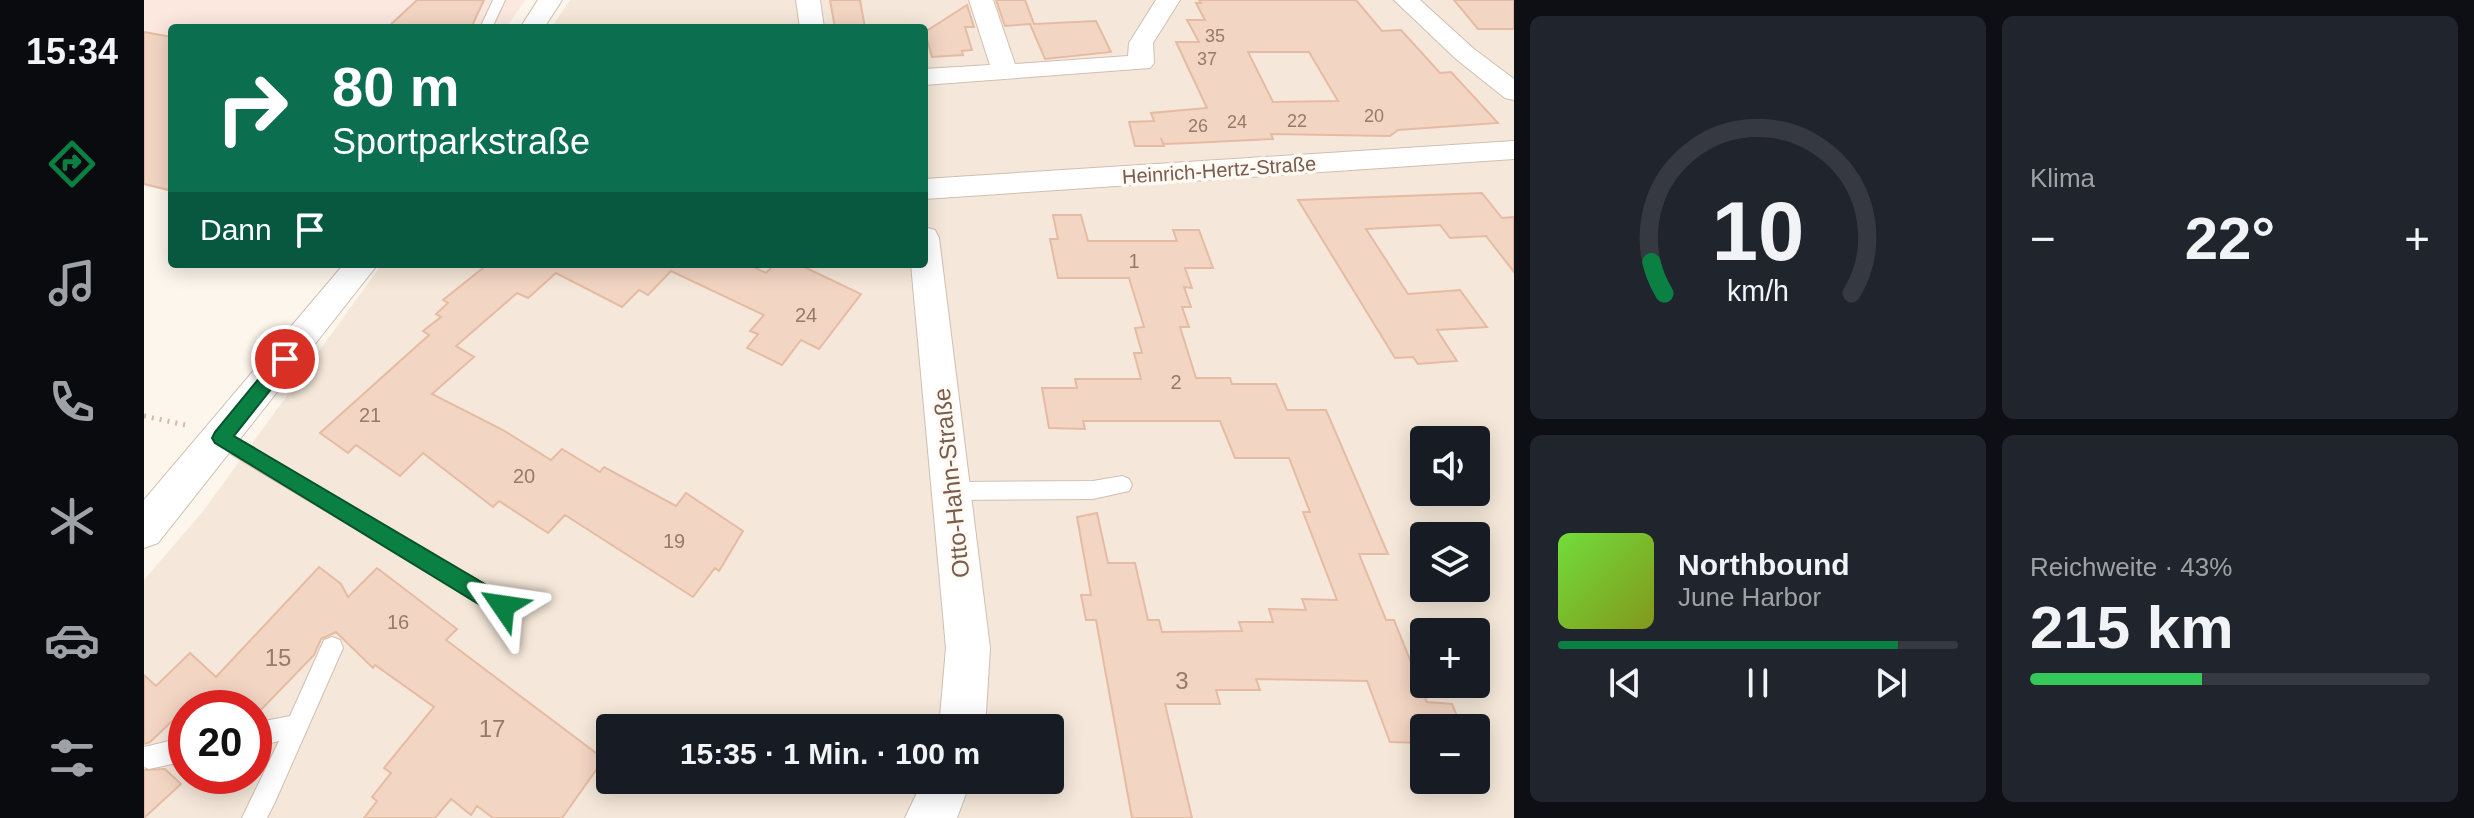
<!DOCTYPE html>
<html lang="de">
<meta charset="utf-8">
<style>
:root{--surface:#171b24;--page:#20242c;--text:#f1f3f6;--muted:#9ea1a6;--line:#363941;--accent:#0b8043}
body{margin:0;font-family:Helvetica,sans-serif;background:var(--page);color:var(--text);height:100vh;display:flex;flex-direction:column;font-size:30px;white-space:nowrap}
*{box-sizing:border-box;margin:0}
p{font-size:26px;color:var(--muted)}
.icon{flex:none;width:44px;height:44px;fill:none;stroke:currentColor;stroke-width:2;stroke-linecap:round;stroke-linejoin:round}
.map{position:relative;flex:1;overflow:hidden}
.panel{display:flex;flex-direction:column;gap:16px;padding:16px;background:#0d0f14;width:960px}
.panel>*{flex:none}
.top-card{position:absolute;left:24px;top:24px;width:760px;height:244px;border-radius:8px;box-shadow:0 4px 20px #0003;background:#0b6e4f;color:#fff;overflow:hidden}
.fabs{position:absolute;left:1266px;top:426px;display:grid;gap:16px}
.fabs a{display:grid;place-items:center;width:80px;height:80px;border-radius:8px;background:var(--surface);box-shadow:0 4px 20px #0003;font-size:40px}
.speed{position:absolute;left:24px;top:690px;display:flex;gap:16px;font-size:40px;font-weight:700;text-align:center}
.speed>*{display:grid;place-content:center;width:104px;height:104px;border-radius:50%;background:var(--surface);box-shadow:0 4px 20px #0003;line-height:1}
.speed .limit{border:12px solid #d22;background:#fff;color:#111}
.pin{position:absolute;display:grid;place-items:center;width:68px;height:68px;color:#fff;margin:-34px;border:4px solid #fff;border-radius:50%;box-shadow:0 2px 8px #0007}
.me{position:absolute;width:88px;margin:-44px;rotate:302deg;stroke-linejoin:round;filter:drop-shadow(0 0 6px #0008)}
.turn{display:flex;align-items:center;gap:28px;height:168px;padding:0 32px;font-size:36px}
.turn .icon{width:104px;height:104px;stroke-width:2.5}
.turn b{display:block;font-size:56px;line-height:68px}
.then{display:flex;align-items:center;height:76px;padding:0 32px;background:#0003;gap:16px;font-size:30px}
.big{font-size:60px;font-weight:800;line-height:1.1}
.panel .tile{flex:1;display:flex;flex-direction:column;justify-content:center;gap:12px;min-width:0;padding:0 28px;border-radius:12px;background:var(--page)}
.panel .dial{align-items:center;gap:0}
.dial svg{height:208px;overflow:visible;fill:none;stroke:var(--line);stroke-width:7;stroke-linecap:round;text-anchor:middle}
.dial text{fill:var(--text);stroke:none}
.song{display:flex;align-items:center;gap:24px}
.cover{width:96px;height:96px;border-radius:12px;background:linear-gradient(135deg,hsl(100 70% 55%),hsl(70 70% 35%))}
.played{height:8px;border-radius:4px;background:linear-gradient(90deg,var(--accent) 85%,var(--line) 85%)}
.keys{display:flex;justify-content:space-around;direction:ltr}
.heat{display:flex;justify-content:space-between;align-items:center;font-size:44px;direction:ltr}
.charge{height:12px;border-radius:6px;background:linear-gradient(90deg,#34c759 43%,var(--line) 0)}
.panel .tiles{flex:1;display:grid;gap:16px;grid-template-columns:repeat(2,1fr)}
.trip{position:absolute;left:452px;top:714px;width:468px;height:80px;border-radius:8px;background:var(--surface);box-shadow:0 4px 20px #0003;font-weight:800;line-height:80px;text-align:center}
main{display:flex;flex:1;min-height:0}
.dock{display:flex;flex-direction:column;width:144px;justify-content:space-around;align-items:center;background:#090b0e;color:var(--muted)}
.dock .icon{width:56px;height:56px}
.dock .active{color:var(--accent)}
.dock b{font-size:36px;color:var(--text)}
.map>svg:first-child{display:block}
.residential{fill:#f5e8da;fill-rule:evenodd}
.commercial{fill:#fde8e0}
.building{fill:#f3d5c3;stroke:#e6bba3;stroke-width:2;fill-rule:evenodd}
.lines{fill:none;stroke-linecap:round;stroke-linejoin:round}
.service-casing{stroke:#d1beb0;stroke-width:2}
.minor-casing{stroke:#d1beb0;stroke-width:2}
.path{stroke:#d9b8a5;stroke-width:5;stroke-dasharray:2 6;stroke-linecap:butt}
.service{fill:#fff;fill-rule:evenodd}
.minor{fill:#fff;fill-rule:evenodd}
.route{fill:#0b8043;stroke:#07532c;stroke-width:2}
.labels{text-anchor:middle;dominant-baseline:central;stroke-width:7;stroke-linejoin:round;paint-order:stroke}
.far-number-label{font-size:18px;fill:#987a6a}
.far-street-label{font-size:20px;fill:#7a5c4d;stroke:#fffaf3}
.number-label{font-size:20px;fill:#987a6a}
.street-label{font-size:24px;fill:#7a5c4d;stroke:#fffaf3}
.near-number-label{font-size:24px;fill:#987a6a}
</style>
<main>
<nav class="dock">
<b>15:34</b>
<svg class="icon active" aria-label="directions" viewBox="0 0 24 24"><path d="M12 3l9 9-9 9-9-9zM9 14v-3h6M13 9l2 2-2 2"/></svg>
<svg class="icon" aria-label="music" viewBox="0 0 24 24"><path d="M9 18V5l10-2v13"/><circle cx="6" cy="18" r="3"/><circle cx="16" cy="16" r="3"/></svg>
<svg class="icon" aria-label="phone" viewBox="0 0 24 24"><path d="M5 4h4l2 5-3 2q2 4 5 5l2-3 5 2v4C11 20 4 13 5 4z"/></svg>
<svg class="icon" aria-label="climate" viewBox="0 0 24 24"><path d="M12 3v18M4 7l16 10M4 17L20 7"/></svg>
<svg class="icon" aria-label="car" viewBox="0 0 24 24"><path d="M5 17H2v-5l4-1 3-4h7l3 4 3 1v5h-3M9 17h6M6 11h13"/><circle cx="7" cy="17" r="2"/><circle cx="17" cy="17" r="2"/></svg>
<svg class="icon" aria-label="filters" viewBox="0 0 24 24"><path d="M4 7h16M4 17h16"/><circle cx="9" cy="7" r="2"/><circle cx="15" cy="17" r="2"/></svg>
</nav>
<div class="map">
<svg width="1370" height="818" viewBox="0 0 1370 818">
<rect width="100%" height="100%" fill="#fdf6ec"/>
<path class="residential" d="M426,0H1370V818H0V580L60,510L238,264H780V28H407ZM1280,440H1332V492H1280ZM1280,536H1332V588H1280ZM1280,632H1332V684H1280ZM42,708H110V776H42ZM466,728H906V780H466ZM1280,728H1332V780H1280Z"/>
<polygon class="commercial" points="0,0 381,0 362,28 28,28 28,191 0,186"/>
<g class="building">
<polygon points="273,0 340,0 327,28 243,28"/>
<polygon points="686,0 716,0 721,28 691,28"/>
<polygon points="852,0 881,0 890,24 952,21 967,52 901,59 886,24 861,26"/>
<path d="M1055,0H1212L1238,31L1257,30L1296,73L1307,72L1354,123L1254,130L1246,136L1127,134L1129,139L1047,143L1019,144L1017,138L1020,146H991L985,122L1010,121L1007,113L1063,108L1032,42H1055L1043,20H1061L1052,3H1057ZM1104,52H1165L1194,101L1129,102Z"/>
<polygon points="1310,0 1370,0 1370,29 1334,29"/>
<polygon points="823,5 830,27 821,27 828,50 818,51 819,55 788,57 781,32"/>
<polygon points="0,32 28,37 28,191 0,184"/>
<polygon points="1338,193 1358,218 1370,217 1370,272 1342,236 1306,238 1296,225 1222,229 1264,294 1316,290 1343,327 1293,330 1313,361 1274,364 1269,357 1251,358 1154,200"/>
<polygon points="909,215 937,215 944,241 1033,241 1029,230 1055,230 1069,268 1041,268 1048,288 1040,287 1047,307 1038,307 1045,327 1036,327 1052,378 1086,378 1088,384 1132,384 1143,410 1182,410 1244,554 1215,554 1242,620 1250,620 1283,702 1308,704 1318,728 1280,728 1280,743 1246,742 1223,681 1112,679 1116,690 1072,690 1076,704 1021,704 1048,818 988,818 952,620 942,620 937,595 947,595 933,517 953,513 964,563 991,563 1004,620 1015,620 1018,632 1098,631 1095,622 1129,622 1125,609 1162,610 1158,599 1193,600 1159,512 1166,512 1145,458 1091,458 1076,421 939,421 941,429 905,428 898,388 933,388 931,379 997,379 990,353 998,353 991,328 1000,327 985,278 914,278 906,239 914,239"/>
<polygon points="344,264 604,264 622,273 631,264 654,264 717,294 675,349 657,340 638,365 603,348 614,334 606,331 620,315 527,271 504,295 495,290 478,307 412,273 384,298 373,293 312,346 330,357 288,394 359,430 407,460 418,449 456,472 460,467 532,506 542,493 599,531 575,571 571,568 549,597 421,515 404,533 355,501 349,507 279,453 256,476 212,445 204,453 176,433 285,335 279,331 297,317 292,314 304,303 299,300"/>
<polygon points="175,567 197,584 204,597 233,568 313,629 302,640 460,759 418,818 349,818 333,806 327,815 307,799 291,818 220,818 233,801 228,797 247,773 240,768 290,707 231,665 229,668 192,632 177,639 170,655 112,715 110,708 104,708 91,696 79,708 42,708 6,742 0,744 0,675 12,686 46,653 72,677"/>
<polygon points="21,769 37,784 0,818 0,770"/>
</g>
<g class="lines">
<g class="service-casing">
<g id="service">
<polygon points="349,0 361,0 348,28 336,28"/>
<polygon points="77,430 366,599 370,606 366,613 359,616 352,613 70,444 68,438 70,432"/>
<polygon points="978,476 985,479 988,485 985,491 949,499 808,500 801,497 798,491 801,485 808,482 949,481"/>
<polygon points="188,637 196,640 199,648 131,802 123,818 98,818 135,741 110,747 110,723 146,716 180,640"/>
<polygon points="42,737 42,761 5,769 0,767 0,747"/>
</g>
</g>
<g class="minor-casing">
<g id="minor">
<polygon points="394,0 418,0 400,28 376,28"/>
<polygon points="652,0 676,0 680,28 656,28"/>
<polygon points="825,0 849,0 871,64 984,56 985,43 1012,0 1036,0 1009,43 1010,63 1006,68 780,85 780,69 846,65"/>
<polygon points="1250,0 1276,0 1330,49 1370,79 1370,100 1361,98 1312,59"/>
<polygon points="1370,141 1370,159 780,199 780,179"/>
<polygon points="780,227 791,230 795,238 846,648 841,728 795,728 802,648 767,264 780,264"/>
<polygon points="200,264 234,264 14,543 0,548 0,500"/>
<polygon points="779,780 827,780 813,818 761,818"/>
</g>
</g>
<polyline class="path" points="0,416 46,426"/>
<use href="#service" class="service"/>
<use href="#minor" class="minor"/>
</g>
<polygon class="route" points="141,352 150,359 147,364 90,436 366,599 369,606 366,614 359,617 351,614 71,443 68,438 71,432 135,354"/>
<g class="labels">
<g class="far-number-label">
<text x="1071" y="36">35</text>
<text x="1063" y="59">37</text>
<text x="1230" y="116">20</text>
<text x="1153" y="121">22</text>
<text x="1093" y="122">24</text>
<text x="1054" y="126">26</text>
</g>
<g class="far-street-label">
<text transform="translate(1075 170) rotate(-4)">Heinrich-Hertz-Straße</text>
</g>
<g class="number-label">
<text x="990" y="261">1</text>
<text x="662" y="315">24</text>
<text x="1032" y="382">2</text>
<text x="226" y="415">21</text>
<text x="380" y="476">20</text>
<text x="530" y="541">19</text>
<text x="254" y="622">16</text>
</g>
<g class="street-label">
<text transform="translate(807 483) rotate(-96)">Otto-Hahn-Straße</text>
</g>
<g class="near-number-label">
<text x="134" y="657">15</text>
<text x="1038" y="680">3</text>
<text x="348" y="728">17</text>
</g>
</g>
</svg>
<div class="fabs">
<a><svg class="icon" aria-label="sound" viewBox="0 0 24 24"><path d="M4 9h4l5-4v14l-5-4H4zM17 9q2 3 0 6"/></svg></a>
<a><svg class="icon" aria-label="layers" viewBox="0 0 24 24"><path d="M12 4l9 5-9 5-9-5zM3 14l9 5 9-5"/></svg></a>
<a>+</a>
<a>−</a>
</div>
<div class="speed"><div class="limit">20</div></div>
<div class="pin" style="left:141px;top:359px;background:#d93025"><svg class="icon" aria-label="arrive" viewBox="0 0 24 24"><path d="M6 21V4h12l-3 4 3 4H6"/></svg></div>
<svg class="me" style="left:359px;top:606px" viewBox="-20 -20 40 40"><path d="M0-17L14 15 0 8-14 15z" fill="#0b8043" stroke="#fff" stroke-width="4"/></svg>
<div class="trip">15:35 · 1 Min. · 100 m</div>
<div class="top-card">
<div class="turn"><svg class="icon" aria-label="right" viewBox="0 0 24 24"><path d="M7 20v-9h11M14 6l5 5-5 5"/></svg><div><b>80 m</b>Sportparkstraße</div></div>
<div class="then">Dann<svg class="icon" aria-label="arrive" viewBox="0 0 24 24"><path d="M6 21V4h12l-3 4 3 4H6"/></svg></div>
</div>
</div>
<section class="panel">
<div class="tiles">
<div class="tile dial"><svg viewBox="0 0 100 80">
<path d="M14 69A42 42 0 1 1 86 69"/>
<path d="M14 69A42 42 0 0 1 9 57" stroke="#0b8043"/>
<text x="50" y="56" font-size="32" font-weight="700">10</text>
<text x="50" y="72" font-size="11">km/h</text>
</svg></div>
<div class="tile"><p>Klima</p>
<div class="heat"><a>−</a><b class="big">22°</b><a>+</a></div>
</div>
<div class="tile">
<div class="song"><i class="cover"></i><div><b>Northbound</b><p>June Harbor</p></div></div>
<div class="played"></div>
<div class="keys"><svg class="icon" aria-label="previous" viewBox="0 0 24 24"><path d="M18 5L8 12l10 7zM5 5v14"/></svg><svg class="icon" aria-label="pause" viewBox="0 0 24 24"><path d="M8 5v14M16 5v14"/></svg><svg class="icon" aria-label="next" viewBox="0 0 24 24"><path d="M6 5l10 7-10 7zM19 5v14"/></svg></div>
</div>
<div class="tile"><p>Reichweite · 43%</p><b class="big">215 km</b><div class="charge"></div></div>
</div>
</section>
</main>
